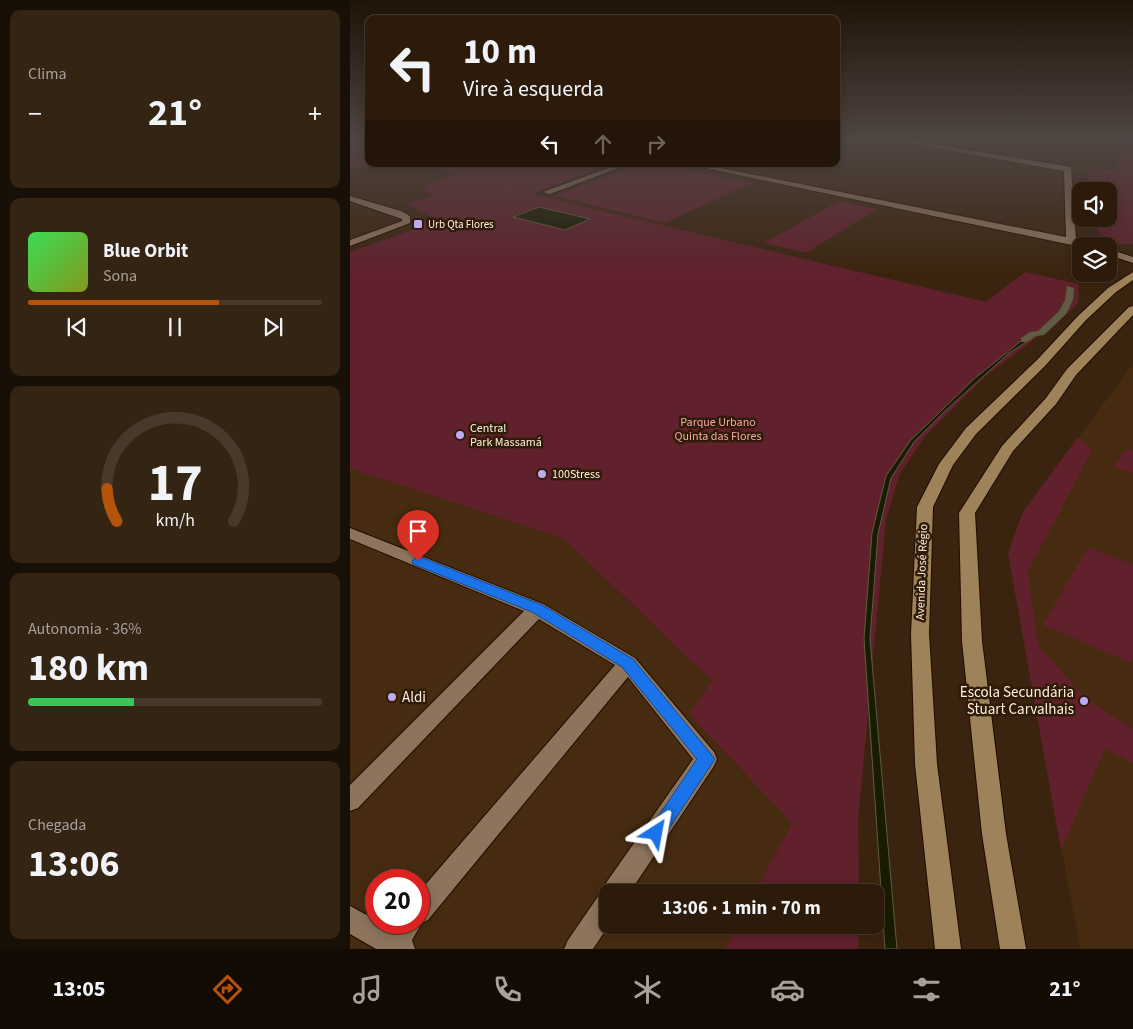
<!DOCTYPE html>
<html lang="pt">
<meta charset="utf-8">
<style>
:root{--surface:#2c1b0b;--page:#342414;--text:#f1f3f6;--muted:#a6a19d;--line:#48392c;--accent:#b45309}
body{margin:0;font-family:"Source Sans 3",sans-serif;background:var(--page);color:var(--text);height:100vh;display:flex;flex-direction:column;font-size:19px;white-space:nowrap}
*{box-sizing:border-box;margin:0}
p{font-size:16px;color:var(--muted)}
.icon{flex:none;width:28px;height:28px;fill:none;stroke:currentColor;stroke-width:2;stroke-linecap:round;stroke-linejoin:round}
.map{position:relative;flex:1;overflow:hidden}
.details{display:flex;flex-direction:column;gap:10px;padding:10px;background:#180f06;width:350px}
.details>*{flex:none}
.hud{position:absolute;left:15px;top:15px;width:475px;height:152px;border-radius:10px;box-shadow:0 2px 12px #0003,0 0 0 1px var(--line);background:#2c1b0b;color:var(--text);overflow:hidden}
.tools{position:absolute;left:722px;top:182px;display:grid;gap:10px}
.tools a{display:grid;place-items:center;width:45px;height:45px;border-radius:10px;background:var(--surface);box-shadow:0 2px 12px #0003,0 0 0 1px var(--line);font-size:25px}
.speed{position:absolute;left:15px;top:869px;display:flex;gap:10px;font-size:25px;font-weight:700;text-align:center}
.speed>*{display:grid;place-content:center;width:65px;height:65px;border-radius:50%;background:var(--surface);box-shadow:0 2px 12px #0003,0 0 0 1px var(--line);line-height:1}
.speed .limit{border:8px solid #d22;background:#fff;color:#111}
.pin{position:absolute;display:grid;place-items:center;width:42px;height:42px;color:#fff;margin:-51px -21px;border-radius:50% 50% 50% 0;rotate:-45deg;box-shadow:0 0 5px #0007}
.pin .icon{rotate:45deg}
.me{position:absolute;width:55px;margin:-28px;rotate:34deg;stroke-linejoin:round;filter:drop-shadow(0 0 4px #0008)}
.turn{display:flex;align-items:center;gap:18px;height:105px;padding:0 15px;font-size:22px}
.turn .icon{width:65px;height:65px;stroke-width:2.5}
.turn b{display:block;font-size:35px;line-height:42px}
.lanes{display:flex;align-items:center;height:48px;padding:0 15px;background:#0003;justify-content:center;gap:25px;direction:ltr}
.lanes .off{opacity:.35}
.big{font-size:38px;font-weight:700;line-height:1.1}
.details .card{flex:1;display:flex;flex-direction:column;justify-content:center;gap:8px;min-width:0;padding:0 18px;border-radius:10px;background:var(--page)}
.details .dial{align-items:center;gap:0}
.dial svg{height:130px;overflow:visible;fill:none;stroke:var(--line);stroke-width:7;stroke-linecap:round;text-anchor:middle}
.dial text{fill:var(--text);stroke:none}
.song{display:flex;align-items:center;gap:15px}
.cover{width:60px;height:60px;border-radius:8px;background:linear-gradient(135deg,hsl(130 70% 55%),hsl(70 70% 35%))}
.played{height:5px;border-radius:2px;background:linear-gradient(90deg,var(--accent) 65%,var(--line) 65%)}
.keys{display:flex;justify-content:space-around;direction:ltr}
.heat{display:flex;justify-content:space-between;align-items:center;font-size:28px;direction:ltr}
.charge{height:8px;border-radius:4px;background:linear-gradient(90deg,#34c759 36%,var(--line) 0)}
.trip{position:absolute;left:249px;top:884px;width:285px;height:50px;border-radius:10px;background:var(--surface);box-shadow:0 2px 12px #0003,0 0 0 1px var(--line);font-weight:700;line-height:50px;text-align:center}
.dock{display:flex;height:80px;justify-content:space-around;align-items:center;background:#120b04;color:var(--muted)}
.dock .icon{width:35px;height:35px}
.dock .selected{color:var(--accent)}
.dock b{font-size:22px;color:var(--text)}
main{display:flex;flex:1;min-height:0}
.map>svg:first-child{display:block}
.built{fill:#462b10;fill-rule:evenodd}
.green{fill:#60212c}
.water{fill:#191c00;stroke:#5e5c44}
.lines{fill:none;stroke-linecap:round;stroke-linejoin:round}
.stream{fill:#5e5c44;fill-rule:evenodd}
.lane-casing{stroke:#200d00;stroke-width:2}
.street-casing{stroke:#200d00;stroke-width:2}
.secondary-casing{stroke:#200d00;stroke-width:2}
.lane{fill:#8d745d;fill-rule:evenodd}
.street{fill:#8d745d;fill-rule:evenodd}
.secondary{fill:#9d825a;fill-rule:evenodd}
.route{fill:#1a73e8;stroke:#114b97}
.poi-dot{fill:#bea9f4;stroke:#2f1b06;stroke-width:2}
.labels{text-anchor:middle;dominant-baseline:central;stroke-width:5;stroke-linejoin:round;paint-order:stroke}
.far-poi-label{font-size:11px;fill:#fff0e3;stroke:#2f1b06;text-anchor:start}
.park-label{font-size:12px;fill:#f4a8af;stroke:#2f1b06}
.poi-label{font-size:12px;fill:#fff0e3;stroke:#2f1b06;text-anchor:start}
.street-label{font-size:12px;fill:#fff0e3;stroke:#2f1b06}
.near-poi-label{font-size:15px;fill:#fff0e3;stroke:#2f1b06;text-anchor:end}
</style>
<main>
<section class="details">
<div class="card"><p>Clima</p>
<div class="heat"><a>−</a><b class="big">21°</b><a>+</a></div>
</div>
<div class="card">
<div class="song"><i class="cover"></i><div><b>Blue Orbit</b><p>Sona</p></div></div>
<div class="played"></div>
<div class="keys"><svg class="icon" aria-label="previous" viewBox="0 0 24 24"><path d="M18 5L8 12l10 7zM5 5v14"/></svg><svg class="icon" aria-label="pause" viewBox="0 0 24 24"><path d="M8 5v14M16 5v14"/></svg><svg class="icon" aria-label="next" viewBox="0 0 24 24"><path d="M6 5l10 7-10 7zM19 5v14"/></svg></div>
</div>
<div class="card dial"><svg viewBox="0 0 100 80">
<path d="M14 69A42 42 0 1 1 86 69"/>
<path d="M14 69A42 42 0 0 1 8 49" stroke="#b45309"/>
<text x="50" y="56" font-size="32" font-weight="700">17</text>
<text x="50" y="72" font-size="11">km/h</text>
</svg></div>
<div class="card"><p>Autonomia · 36%</p><b class="big">180 km</b><div class="charge"></div></div>
<div class="card"><p>Chegada</p><b class="big">13:06</b></div>
</section>
<div class="map">
<svg width="783" height="949" viewBox="0 0 783 949">
<rect width="100%" height="100%" fill="#3a240f"/>
<g class="built">
<polygon points="783,364 783,949 730,949 658,553 673,512"/>
<path d="M0,469L213,538L362,681L509,892H258V925H509L508,949H0ZM26,880H69V922H26Z"/>
</g>
<g class="green">
<polygon points="0,141 19,141 19,164 25,164 0,170"/>
<polygon points="772,152 783,153 783,244 756,245 742,219 759,219 759,191 750,191 749,184 737,182 738,168 764,170"/>
<polygon points="72,164 261,164 181,194 636,302 675,272 729,284 728,303 698,332 687,337 637,375 576,435 550,473 536,519 508,821 509,892 405,892 442,823 339,714 362,681 213,538 0,469 0,252 62,230 82,217 55,203 83,196 70,188 108,174"/>
<polygon points="290,164 308,164 402,183 314,223 205,196"/>
<polygon points="489,201 527,209 456,253 414,243"/>
<polygon points="728,437 742,450 678,572 688,645 736,699 783,729 783,763 755,749 711,850 658,553 673,512"/>
<polygon points="776,449 783,451 783,473 764,467"/>
<polygon points="738,547 783,565 783,658 781,663 693,625"/>
<polygon points="387,925 509,925 508,949 375,949"/>
</g>
<g class="water">
<polygon points="189,207 240,219 215,230 163,217"/>
<polygon points="681,333 689,334 659,353 595,411 564,442 541,478 528,534 520,639 547,949 535,949 514,638 522,533 536,476 560,441 624,379"/>
</g>
<g class="lines">
<polygon class="stream" points="717,286 724,288 723,300 716,314 694,335 685,336 677,342 671,342 671,338 680,332 688,331 709,311 715,300"/>
<g class="lane-casing">
<polygon id="lane" points="0,528 193,604 285,658 364,752 367,759 364,766 280,892 258,892 258,925 259,925 243,949 214,949 218,940 249,895 253,893 256,883 343,759 278,677 78,920 72,923 62,940 65,949 26,949 0,934 0,906 26,920 26,922 32,922 39,927 42,922 69,922 69,892 265,665 189,619 8,808 0,811 0,785 174,611 0,539"/>
</g>
<g class="street-casing">
<g id="street">
<polygon points="547,141 565,141 721,167 726,239 744,246 731,247 336,164 350,164 716,237 714,171"/>
<polygon points="269,164 279,164 200,194 193,192"/>
<polygon points="0,196 51,211 60,216 60,223 0,246 0,240 52,221 52,219 0,201"/>
<polygon points="759,249 783,257 783,263 759,255"/>
</g>
</g>
<g class="secondary-casing">
<g id="secondary">
<polygon points="783,272 783,280 766,292 736,320 695,366 626,434 603,465 583,507 579,634 587,764 611,949 585,949 565,764 561,634 567,507 589,464 616,428 687,360 728,316 758,288"/>
<polygon points="783,306 783,315 726,375 706,404 663,451 625,513 632,641 656,834 676,949 650,949 632,834 612,641 609,513 652,446 696,398 717,369 779,307"/>
</g>
</g>
<use href="#lane" class="lane"/>
<use href="#street" class="street"/>
<use href="#secondary" class="secondary"/>
</g>
<linearGradient id="sky" x2="0" y2="1"><stop stop-color="#201408"/><stop offset="0.51" stop-color="#4f4542"/><stop offset="1" stop-color="#4f4542" stop-opacity="0"/></linearGradient>
<rect width="783" height="274" fill="url(#sky)"/>
<polygon class="route" points="68,556 192,605 283,659 365,759 312,839 306,842 299,839 297,833 347,759 272,667 182,612 63,564 62,561"/>
<g class="poi-dot">
<rect x="63" y="219" width="10" height="10" rx="2.5"/>
<circle cx="110" cy="435" r="5"/>
<circle cx="192" cy="474" r="5"/>
<circle cx="42" cy="697" r="5"/>
<circle cx="734" cy="701" r="5"/>
</g>
<g class="labels">
<g class="far-poi-label">
<text x="78" y="224">Urb Qta Flores</text>
</g>
<g class="park-label">
<text x="368" y="422">Parque Urbano<tspan x="368" dy="14">Quinta das Flores</tspan></text>
</g>
<g class="poi-label">
<text x="120" y="428">Central<tspan x="120" dy="14">Park Massamá</tspan></text>
<text x="202" y="474">100Stress</text>
</g>
<g class="street-label">
<text transform="translate(572 572) rotate(-88)">Avenida José Régio</text>
</g>
<g class="near-poi-label">
<text x="724" y="692">Escola Secundária<tspan x="724" dy="17">Stuart Carvalhais</tspan></text>
<text x="52" y="697" text-anchor="start">Aldi</text>
</g>
</g>
</svg>
<div class="tools">
<a><svg class="icon" aria-label="sound" viewBox="0 0 24 24"><path d="M4 9h4l5-4v14l-5-4H4zM17 9q2 3 0 6"/></svg></a>
<a><svg class="icon" aria-label="layers" viewBox="0 0 24 24"><path d="M12 4l9 5-9 5-9-5zM3 14l9 5 9-5"/></svg></a>
</div>
<div class="speed"><div class="limit">20</div></div>
<div class="pin" style="left:68px;top:561px;background:#d93025"><svg class="icon" aria-label="arrive" viewBox="0 0 24 24"><path d="M6 21V4h12l-3 4 3 4H6"/></svg></div>
<svg class="me" style="left:306px;top:833px" viewBox="-20 -20 40 40"><path d="M0-17L14 15 0 8-14 15z" fill="#1a73e8" stroke="#fff" stroke-width="4"/></svg>
<div class="trip">13:06 · 1 min · 70 m</div>
<div class="hud">
<div class="turn"><svg class="icon" aria-label="left" viewBox="0 0 24 24"><path d="M17 20v-9H6M10 6l-5 5 5 5"/></svg><div><b>10 m</b>Vire à esquerda</div></div>
<div class="lanes"><svg class="icon" aria-label="left" viewBox="0 0 24 24"><path d="M17 20v-9H6M10 6l-5 5 5 5"/></svg><svg class="icon off" aria-label="ahead" viewBox="0 0 24 24"><path d="M12 20V5M6 11l6-6 6 6"/></svg><svg class="icon off" aria-label="right" viewBox="0 0 24 24"><path d="M7 20v-9h11M14 6l5 5-5 5"/></svg></div>
</div>
</div>
</main>
<nav class="dock">
<b>13:05</b>
<svg class="icon selected" aria-label="directions" viewBox="0 0 24 24"><path d="M12 3l9 9-9 9-9-9zM9 14v-3h6M13 9l2 2-2 2"/></svg>
<svg class="icon" aria-label="music" viewBox="0 0 24 24"><path d="M9 18V5l10-2v13"/><circle cx="6" cy="18" r="3"/><circle cx="16" cy="16" r="3"/></svg>
<svg class="icon" aria-label="phone" viewBox="0 0 24 24"><path d="M5 4h4l2 5-3 2q2 4 5 5l2-3 5 2v4C11 20 4 13 5 4z"/></svg>
<svg class="icon" aria-label="climate" viewBox="0 0 24 24"><path d="M12 3v18M4 7l16 10M4 17L20 7"/></svg>
<svg class="icon" aria-label="car" viewBox="0 0 24 24"><path d="M5 17H2v-5l4-1 3-4h7l3 4 3 1v5h-3M9 17h6M6 11h13"/><circle cx="7" cy="17" r="2"/><circle cx="17" cy="17" r="2"/></svg>
<svg class="icon" aria-label="filters" viewBox="0 0 24 24"><path d="M4 7h16M4 17h16"/><circle cx="9" cy="7" r="2"/><circle cx="15" cy="17" r="2"/></svg>
<b>21°</b>
</nav>
